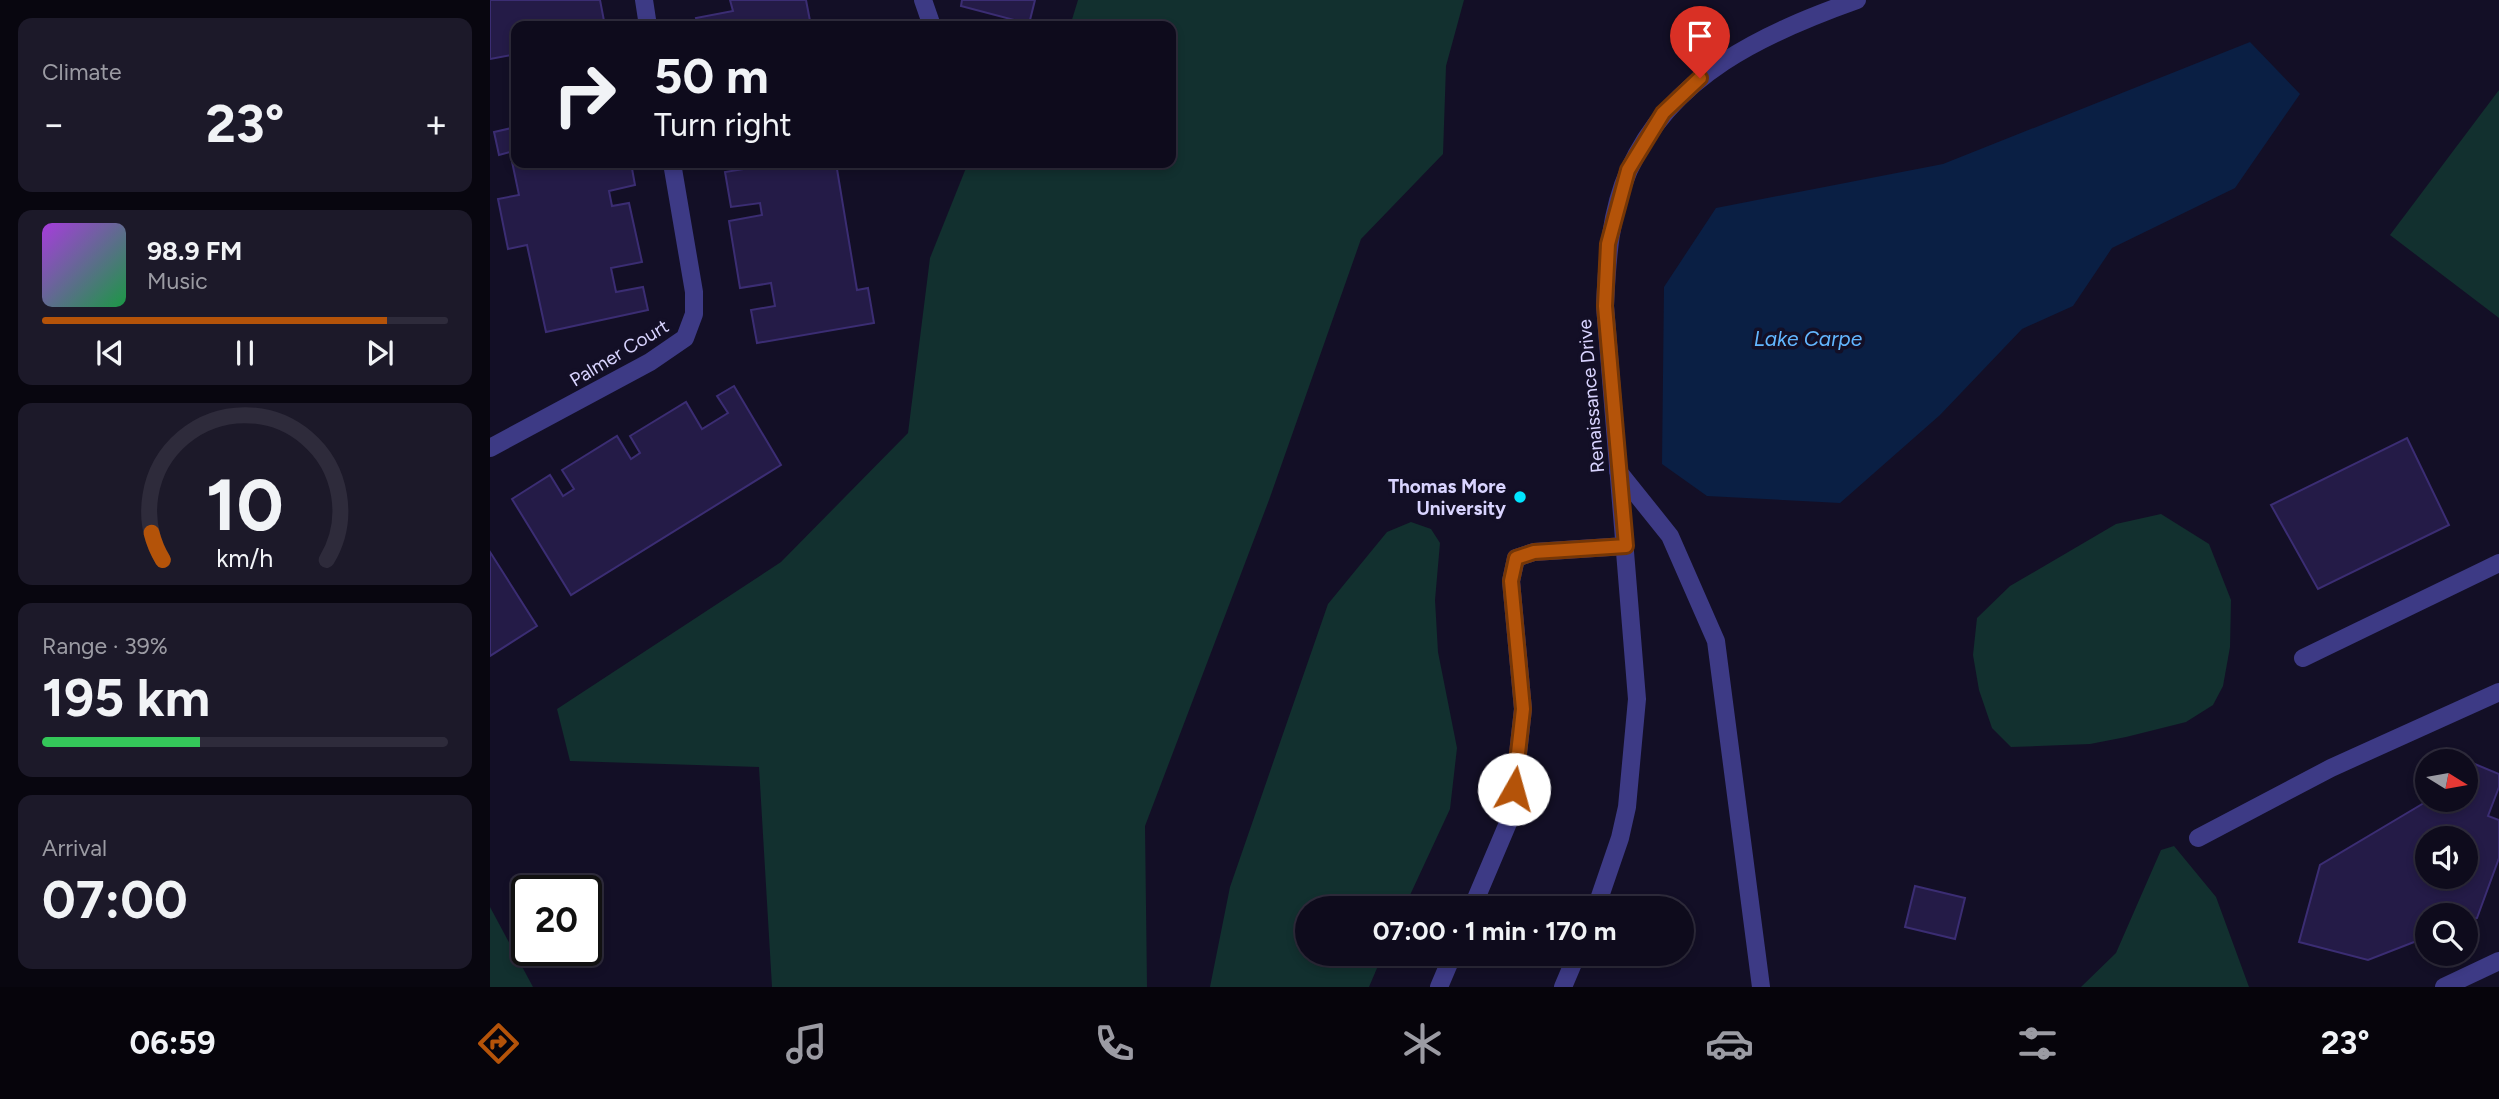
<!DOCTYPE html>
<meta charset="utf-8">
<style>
:root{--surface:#0e0b1c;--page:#1c1929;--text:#f1f3f6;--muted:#9b9ba3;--line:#2e2b3b;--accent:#b45309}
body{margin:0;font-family:Figtree,sans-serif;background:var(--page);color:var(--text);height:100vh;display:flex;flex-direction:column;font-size:26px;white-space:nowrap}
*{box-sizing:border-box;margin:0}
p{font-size:23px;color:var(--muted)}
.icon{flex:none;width:38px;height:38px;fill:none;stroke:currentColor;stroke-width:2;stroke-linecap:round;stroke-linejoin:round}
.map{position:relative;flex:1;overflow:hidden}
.drawer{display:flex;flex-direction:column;gap:18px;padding:18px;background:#08060f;width:490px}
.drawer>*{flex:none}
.top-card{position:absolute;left:21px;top:21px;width:665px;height:147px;border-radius:14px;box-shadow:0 4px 10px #0003,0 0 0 2px var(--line);background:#0e0b1c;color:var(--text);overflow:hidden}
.needle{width:46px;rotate:101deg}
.buttons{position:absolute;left:1925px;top:749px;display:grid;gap:14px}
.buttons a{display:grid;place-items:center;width:63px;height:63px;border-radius:50%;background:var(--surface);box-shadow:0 4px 10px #0003,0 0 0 2px var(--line);font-size:35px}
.speed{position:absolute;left:21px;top:875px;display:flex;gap:14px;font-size:35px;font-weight:700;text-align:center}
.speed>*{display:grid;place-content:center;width:91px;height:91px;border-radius:50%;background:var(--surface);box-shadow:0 4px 10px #0003,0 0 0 2px var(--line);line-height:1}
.speed .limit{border:4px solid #111;border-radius:10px;background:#fff;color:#111}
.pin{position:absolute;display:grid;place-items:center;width:60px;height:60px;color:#fff;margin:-72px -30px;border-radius:50% 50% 50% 0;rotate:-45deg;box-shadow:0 0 7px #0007}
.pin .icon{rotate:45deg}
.me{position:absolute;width:77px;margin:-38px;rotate:7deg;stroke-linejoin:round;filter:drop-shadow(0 0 5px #0008)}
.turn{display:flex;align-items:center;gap:24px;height:147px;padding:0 28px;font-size:32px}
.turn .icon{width:91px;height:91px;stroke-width:2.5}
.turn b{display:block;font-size:49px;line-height:60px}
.big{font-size:52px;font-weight:700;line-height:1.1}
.drawer .card{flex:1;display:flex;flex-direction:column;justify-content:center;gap:10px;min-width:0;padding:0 24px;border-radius:14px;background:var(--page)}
.drawer .dial{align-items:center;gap:0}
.dial svg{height:182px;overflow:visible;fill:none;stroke:var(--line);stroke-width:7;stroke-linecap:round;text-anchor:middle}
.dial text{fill:var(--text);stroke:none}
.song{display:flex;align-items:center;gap:21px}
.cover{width:84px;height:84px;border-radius:10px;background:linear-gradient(135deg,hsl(280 70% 55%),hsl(140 70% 35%))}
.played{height:7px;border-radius:4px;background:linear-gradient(90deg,var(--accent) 85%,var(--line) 85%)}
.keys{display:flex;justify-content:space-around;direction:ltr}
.heat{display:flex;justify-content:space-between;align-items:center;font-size:38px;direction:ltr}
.charge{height:10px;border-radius:5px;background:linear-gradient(90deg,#34c759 39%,var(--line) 0)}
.trip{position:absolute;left:805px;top:896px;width:399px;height:70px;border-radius:35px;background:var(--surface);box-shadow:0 4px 10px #0003,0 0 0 2px var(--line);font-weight:700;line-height:70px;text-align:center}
.menu{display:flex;height:112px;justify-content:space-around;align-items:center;background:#06040b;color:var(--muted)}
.menu .icon{width:49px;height:49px}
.menu .selected{color:var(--accent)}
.menu b{font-size:32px;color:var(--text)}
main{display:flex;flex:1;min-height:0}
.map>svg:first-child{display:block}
.green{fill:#12302f}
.water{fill:#0a1f44}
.building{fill:#241b47;stroke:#3b2d73;stroke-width:2;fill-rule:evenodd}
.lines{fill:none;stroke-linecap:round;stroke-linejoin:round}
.service{stroke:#3d3a85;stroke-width:18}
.minor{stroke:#3d3a85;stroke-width:18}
.route-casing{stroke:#753606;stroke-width:18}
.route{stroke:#b45309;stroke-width:12}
.poi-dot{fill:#00e5ff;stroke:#130f26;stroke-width:2.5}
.labels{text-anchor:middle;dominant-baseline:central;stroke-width:7;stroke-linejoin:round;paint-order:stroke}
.street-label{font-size:19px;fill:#d9d4ff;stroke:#130f26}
.poi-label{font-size:19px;font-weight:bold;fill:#d9d4ff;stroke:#130f26;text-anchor:end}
.water-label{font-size:21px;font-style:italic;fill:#62b6ff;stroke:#130f26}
</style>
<main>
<section class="drawer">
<div class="card"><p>Climate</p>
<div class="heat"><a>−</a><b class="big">23°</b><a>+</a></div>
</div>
<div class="card">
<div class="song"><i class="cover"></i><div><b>98.9 FM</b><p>Music</p></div></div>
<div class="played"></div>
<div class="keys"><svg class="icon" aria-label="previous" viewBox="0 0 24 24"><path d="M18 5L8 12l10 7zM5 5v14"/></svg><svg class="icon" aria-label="pause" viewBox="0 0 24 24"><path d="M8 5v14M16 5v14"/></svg><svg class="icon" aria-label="next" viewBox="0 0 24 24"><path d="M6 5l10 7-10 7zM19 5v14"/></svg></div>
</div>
<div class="card dial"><svg viewBox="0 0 100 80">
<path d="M14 69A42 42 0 1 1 86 69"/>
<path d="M14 69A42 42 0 0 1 9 57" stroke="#b45309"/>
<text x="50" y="56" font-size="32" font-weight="700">10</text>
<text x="50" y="72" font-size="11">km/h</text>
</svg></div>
<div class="card"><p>Range · 39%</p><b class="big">195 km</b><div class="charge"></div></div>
<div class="card"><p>Arrival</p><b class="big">07:00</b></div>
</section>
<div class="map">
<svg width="2009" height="987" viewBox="0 0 2009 987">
<rect width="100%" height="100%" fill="#130f26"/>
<g class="green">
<polygon points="588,0 974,0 956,66 953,154 871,239 779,500 655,826 657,987 282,987 269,767 80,761 67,709 291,562 418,433 440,258 478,163 681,163 681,26 580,26"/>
<polygon points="2009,90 2009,318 1900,235"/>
<polygon points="1671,514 1719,544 1741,600 1740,647 1733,686 1723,705 1696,722 1636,737 1600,744 1521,747 1502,728 1489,690 1483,655 1487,618 1520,586 1626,524"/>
<polygon points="921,522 941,529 950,543 945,600 948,652 967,748 960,809 914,908 817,908 817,954 893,954 879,987 720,987 740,887 838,604 897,532"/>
<polygon points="1684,846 1726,897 1759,987 1591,987 1626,953 1671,850"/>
<polygon points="0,907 43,987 0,987"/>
</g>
<polygon class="water" points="1760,42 1810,94 1745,188 1622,248 1583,306 1532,329 1450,415 1350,503 1217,496 1172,464 1174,287 1226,208 1453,164"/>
<g class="building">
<polygon points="0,0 110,0 115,26 26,26 26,54 0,59"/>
<polygon points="240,0 316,0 321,26 208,26 206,18 243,11"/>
<polygon points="472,0 545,0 539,24 471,6"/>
<polygon points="26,127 26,163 141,163 145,185 119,191 122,206 139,203 152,262 121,268 126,292 153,287 158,310 56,332 37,245 18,249 8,199 29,195 20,152 9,155 4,132"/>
<polygon points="291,163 346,163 367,290 378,288 384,323 267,343 261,310 285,306 281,283 250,288 239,221 272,215 270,203 241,207 235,172"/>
<polygon points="244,386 291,465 81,595 22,499 60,475 73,496 84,489 72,470 127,436 141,459 150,453 140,436 196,402 212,429 238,413 227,396"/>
<polygon points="1917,438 1959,525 1828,589 1781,505"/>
<polygon points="0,552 47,626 0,656"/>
<path d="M1980,762L2009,774V787L1998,816L2009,820V858L1987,918L1976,922V915H1937V937L1878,960L1809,942L1830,865L1939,800L1964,805L1966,800H1976V774ZM1937,838H1976V877H1937Z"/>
<polygon points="1425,886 1475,898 1465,939 1415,927"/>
</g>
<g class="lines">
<g class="service">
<polyline points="433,0 442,26"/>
<polyline points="1128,471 1180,536 1226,641 1271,987"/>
<polyline points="1813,658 2009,563"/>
<polyline points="1708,838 1841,768 2009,692"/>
<polyline points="982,908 1021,816 1033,709 1021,581 1026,558 1044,552 1135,546"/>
<polyline points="949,987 963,954"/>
<polyline points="1954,987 2009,961"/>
</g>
<g class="minor">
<polyline points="154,0 158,26"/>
<polyline points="0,448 160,362 195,338 204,314 204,292 182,163"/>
<path d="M1106,908L1130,838L1137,807L1147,699L1115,306C1117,261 1120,212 1139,170C1181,75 1274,33 1367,0"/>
<polyline points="1073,987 1087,954"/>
</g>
</g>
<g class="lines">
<g class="route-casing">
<polyline id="route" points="1024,789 1033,709 1021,581 1026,558 1044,552 1136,546 1115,306 1118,244 1138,170 1173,113 1210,78"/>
</g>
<use href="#route" class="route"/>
</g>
<circle class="poi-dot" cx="1030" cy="497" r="7"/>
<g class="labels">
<g class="street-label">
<text transform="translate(129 353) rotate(-31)">Palmer Court</text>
<text transform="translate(1101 396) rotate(-95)">Renaissance Drive</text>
</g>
<g class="poi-label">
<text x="1016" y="486">Thomas More<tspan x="1016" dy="22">University</tspan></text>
</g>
<g class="water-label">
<text x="1318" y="338">Lake Carpe</text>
</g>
</g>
</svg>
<div class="buttons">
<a><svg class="needle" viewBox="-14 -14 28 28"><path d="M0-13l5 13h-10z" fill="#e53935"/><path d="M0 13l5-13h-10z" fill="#9b9ba3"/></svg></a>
<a><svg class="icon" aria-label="sound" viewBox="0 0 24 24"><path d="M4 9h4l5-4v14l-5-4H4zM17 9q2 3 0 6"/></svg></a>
<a><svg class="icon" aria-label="search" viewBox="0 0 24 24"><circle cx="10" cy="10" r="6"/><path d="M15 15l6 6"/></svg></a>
</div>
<div class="speed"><div class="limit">20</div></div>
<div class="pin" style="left:1210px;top:78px;background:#d93025"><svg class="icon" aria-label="arrive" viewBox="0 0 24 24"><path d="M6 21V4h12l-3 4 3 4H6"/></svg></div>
<svg class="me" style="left:1024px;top:789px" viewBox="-20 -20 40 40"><circle r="19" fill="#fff"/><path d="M0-13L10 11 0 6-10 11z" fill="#b45309"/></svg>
<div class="trip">07:00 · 1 min · 170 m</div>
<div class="top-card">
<div class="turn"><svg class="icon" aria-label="right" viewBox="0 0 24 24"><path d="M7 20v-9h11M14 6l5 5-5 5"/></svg><div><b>50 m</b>Turn right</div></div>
</div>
</div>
</main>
<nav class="menu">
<b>06:59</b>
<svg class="icon selected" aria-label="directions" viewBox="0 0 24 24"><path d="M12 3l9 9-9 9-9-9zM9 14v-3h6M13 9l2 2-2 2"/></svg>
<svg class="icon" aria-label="music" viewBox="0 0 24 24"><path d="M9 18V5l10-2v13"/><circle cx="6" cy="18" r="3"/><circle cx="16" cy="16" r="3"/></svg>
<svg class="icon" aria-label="phone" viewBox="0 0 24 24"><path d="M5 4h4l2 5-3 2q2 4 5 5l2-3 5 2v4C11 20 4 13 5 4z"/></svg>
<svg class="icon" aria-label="climate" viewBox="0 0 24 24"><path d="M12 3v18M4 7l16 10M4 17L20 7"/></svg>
<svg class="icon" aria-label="car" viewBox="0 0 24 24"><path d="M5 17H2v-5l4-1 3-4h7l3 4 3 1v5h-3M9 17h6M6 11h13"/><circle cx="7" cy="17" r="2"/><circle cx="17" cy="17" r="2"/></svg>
<svg class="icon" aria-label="filters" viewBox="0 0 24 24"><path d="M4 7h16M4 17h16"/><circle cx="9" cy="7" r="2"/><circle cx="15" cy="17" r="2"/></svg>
<b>23°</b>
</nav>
